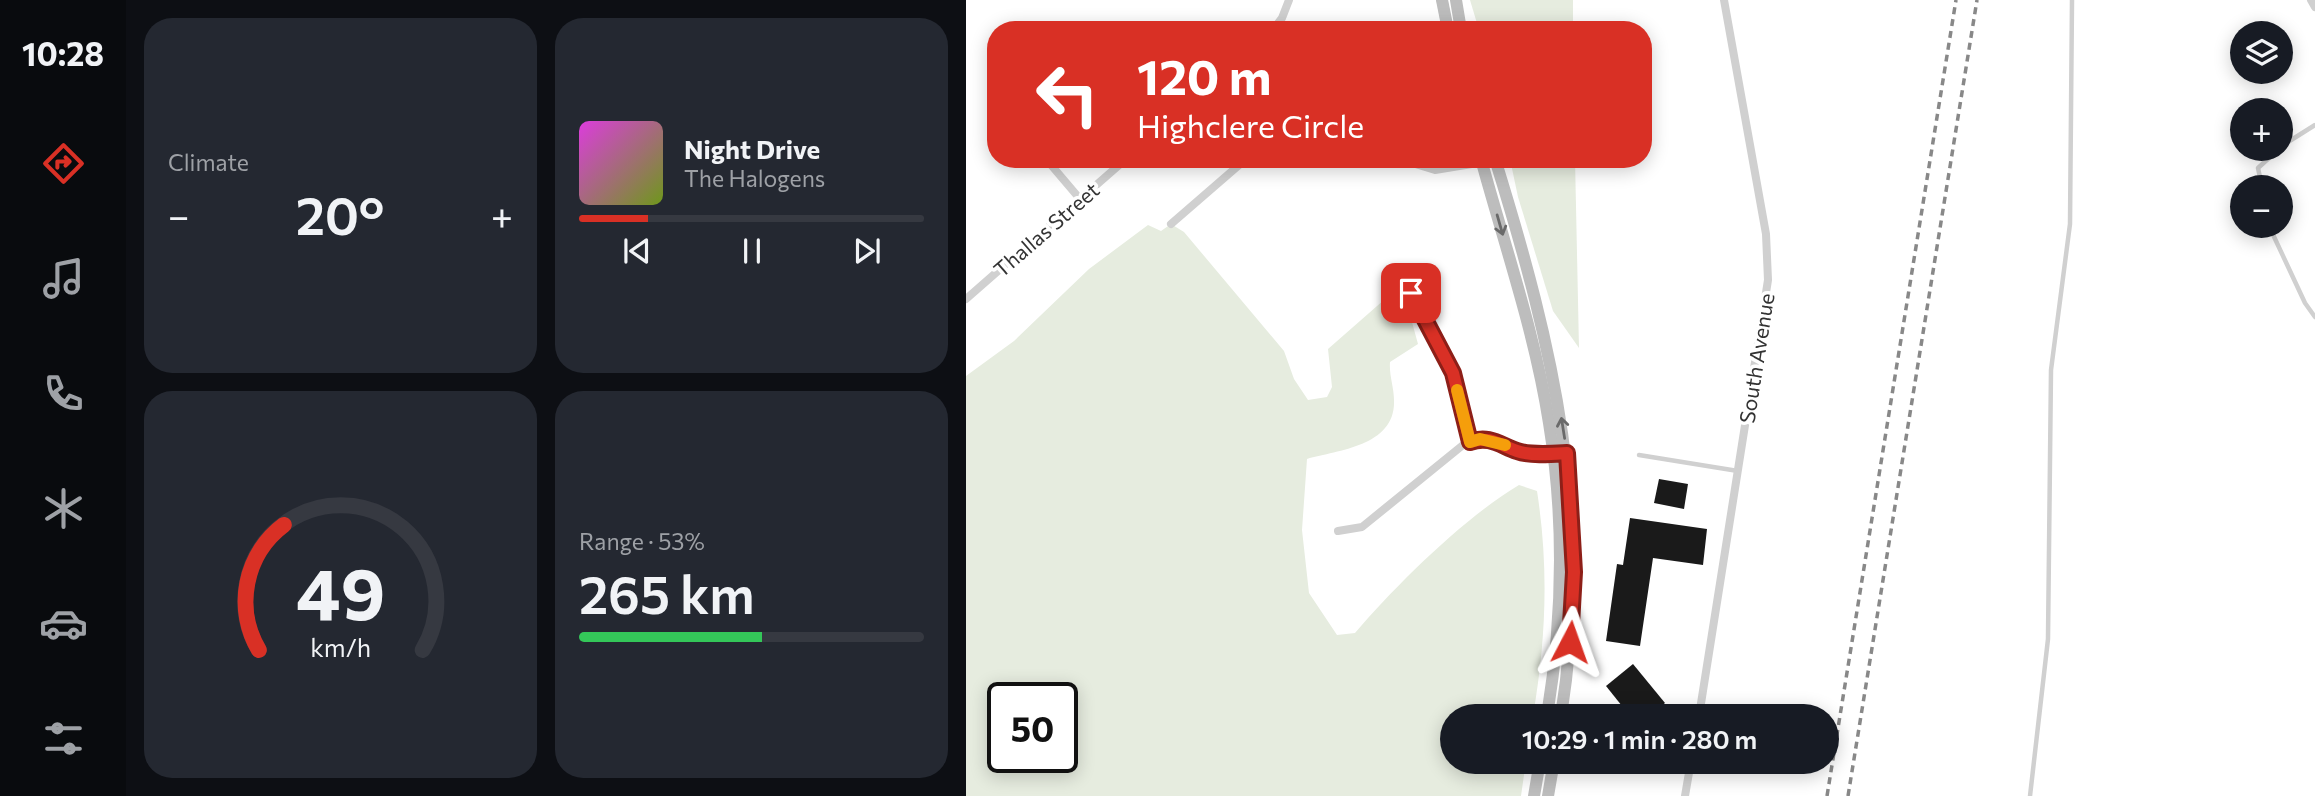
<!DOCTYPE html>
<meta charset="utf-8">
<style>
:root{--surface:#171b24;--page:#242831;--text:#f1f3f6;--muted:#9ea1a6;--line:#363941;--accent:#d93025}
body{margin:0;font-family:Commissioner,sans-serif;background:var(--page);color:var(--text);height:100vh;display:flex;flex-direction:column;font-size:26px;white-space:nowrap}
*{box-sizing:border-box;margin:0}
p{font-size:23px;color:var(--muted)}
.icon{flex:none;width:38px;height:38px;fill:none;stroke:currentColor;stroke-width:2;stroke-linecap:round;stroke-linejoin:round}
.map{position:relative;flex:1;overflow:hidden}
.drawer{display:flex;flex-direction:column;gap:18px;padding:18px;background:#0d0f14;width:840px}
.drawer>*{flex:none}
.banner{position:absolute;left:21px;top:21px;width:665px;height:147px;border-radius:28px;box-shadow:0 4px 18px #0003;background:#d93025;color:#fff;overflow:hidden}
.fabs{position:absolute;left:1264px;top:21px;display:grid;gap:14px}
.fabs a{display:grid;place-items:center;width:63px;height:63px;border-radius:50%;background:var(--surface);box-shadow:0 4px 18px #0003;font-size:35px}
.speed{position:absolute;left:21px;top:682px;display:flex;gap:14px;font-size:35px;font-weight:700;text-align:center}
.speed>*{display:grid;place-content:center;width:91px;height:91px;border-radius:50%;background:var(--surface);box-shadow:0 4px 18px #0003;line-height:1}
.speed .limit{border:4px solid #111;border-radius:10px;background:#fff;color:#111}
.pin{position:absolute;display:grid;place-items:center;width:60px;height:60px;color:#fff;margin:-30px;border-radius:14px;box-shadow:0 4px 10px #0006}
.me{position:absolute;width:77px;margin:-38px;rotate:4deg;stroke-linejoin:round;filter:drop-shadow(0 0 5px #0008)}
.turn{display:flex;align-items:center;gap:24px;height:147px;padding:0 35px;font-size:32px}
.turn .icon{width:91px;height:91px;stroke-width:2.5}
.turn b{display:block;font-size:49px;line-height:60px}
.big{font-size:52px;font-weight:600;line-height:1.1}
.drawer .tile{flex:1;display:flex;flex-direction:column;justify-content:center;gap:10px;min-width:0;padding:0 24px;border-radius:28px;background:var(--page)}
.drawer .dial{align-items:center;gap:0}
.dial svg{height:182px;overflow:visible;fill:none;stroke:var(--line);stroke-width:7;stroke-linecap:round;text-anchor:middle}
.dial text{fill:var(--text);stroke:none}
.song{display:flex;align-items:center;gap:21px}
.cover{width:84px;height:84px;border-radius:10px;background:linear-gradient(135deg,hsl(300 70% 55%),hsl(80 70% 35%))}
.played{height:7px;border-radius:4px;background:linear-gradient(90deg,var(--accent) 20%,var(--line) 20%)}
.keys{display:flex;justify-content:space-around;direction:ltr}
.heat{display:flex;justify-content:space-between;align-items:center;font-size:38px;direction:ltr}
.charge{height:10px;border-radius:5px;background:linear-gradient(90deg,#34c759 53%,var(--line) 0)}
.drawer .tiles{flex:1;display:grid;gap:18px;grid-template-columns:repeat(2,1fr)}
.trip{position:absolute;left:474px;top:704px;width:399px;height:70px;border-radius:35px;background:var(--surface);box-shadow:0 4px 18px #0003;font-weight:600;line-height:70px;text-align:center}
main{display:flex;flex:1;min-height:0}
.menu{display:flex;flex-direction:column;width:126px;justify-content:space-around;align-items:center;background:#090b0e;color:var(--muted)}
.menu .icon{width:49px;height:49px}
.menu .selected{color:var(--accent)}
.menu b{font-size:32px;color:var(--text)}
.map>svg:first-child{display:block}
.green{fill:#e6ecdf;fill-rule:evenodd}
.building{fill:#1a1a1a}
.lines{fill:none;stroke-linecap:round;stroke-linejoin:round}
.service{stroke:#d0d0d0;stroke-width:4.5}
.minor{stroke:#d0d0d0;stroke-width:8}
.secondary{stroke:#bdbdbd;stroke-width:12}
.rail{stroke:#888;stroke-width:3.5;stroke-dasharray:7 5;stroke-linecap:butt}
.oneway{stroke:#6a6a6a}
.route-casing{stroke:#8d1f18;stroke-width:18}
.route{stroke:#d93025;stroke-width:12}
.slow{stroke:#f59e0b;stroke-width:12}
.labels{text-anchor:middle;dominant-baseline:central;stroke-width:7;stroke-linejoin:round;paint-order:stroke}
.street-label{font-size:21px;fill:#333;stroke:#fff}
</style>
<main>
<nav class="menu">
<b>10:28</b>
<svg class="icon selected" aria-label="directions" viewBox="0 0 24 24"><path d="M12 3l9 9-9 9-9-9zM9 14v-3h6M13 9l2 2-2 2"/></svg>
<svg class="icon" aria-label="music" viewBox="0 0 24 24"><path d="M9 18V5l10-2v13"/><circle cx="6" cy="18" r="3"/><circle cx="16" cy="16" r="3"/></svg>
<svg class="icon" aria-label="phone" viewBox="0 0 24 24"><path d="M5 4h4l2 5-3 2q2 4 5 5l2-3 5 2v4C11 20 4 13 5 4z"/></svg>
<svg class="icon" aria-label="climate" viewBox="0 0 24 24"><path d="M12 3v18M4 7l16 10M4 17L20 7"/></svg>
<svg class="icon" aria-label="car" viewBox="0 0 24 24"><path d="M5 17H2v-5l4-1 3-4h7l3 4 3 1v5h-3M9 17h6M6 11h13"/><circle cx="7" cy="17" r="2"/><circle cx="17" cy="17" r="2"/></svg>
<svg class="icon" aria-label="filters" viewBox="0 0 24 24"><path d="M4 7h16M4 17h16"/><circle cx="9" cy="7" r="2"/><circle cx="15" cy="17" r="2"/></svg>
</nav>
<section class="drawer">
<div class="tiles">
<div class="tile"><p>Climate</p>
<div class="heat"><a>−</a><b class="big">20°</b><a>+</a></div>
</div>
<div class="tile">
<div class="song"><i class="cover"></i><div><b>Night Drive</b><p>The Halogens</p></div></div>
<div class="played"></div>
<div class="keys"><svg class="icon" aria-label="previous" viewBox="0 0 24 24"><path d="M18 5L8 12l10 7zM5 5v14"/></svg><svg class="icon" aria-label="pause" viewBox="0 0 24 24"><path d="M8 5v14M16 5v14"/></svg><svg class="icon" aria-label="next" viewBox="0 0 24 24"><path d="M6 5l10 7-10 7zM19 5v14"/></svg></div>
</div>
<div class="tile dial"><svg viewBox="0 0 100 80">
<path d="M14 69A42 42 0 1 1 86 69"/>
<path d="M14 69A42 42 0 0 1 25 14" stroke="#d93025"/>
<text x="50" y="56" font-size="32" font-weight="700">49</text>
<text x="50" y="72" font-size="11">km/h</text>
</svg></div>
<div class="tile"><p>Range · 53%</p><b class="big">265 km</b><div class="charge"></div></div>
</div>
</section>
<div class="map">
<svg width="1349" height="796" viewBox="0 0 1349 796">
<rect width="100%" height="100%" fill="#fff"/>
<g class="green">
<polygon points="504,0 607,0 607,30 513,30"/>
<polygon points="544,159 609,159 613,348 587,311 552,197"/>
<path d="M205,224L218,232L318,351L328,379L342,400L361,397L366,387L362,349L427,292L441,304L452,344L424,362C423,376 428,387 428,400C430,446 373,450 341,459L336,530L343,593L371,635L389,633C430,585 499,517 553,485L571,491C583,568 580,640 567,716H486V761H560L555,796H0V376L48,341L123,269L182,225L195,231ZM37,698H96V758H37Z"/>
</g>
<g class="building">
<polygon points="693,479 722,484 718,509 688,503"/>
<polygon points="664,518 741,529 737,565 687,558 674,646 640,641 651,564 657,565"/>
<polygon points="667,664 699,703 684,716 664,716 640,686"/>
</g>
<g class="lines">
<g class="service">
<polyline points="1314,147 1349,125"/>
<polyline points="1296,187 1292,168 1313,149"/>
<polyline points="1303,226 1339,303 1349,317"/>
<polyline points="673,455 772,471"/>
<polyline points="1064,796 1082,639 1085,370 1104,224 1106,0"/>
</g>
<g class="minor">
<polyline points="1345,0 1349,7"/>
<polyline points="307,30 316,18 323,0"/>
<polyline points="80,159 114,199"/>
<polyline points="433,159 469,170 530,160"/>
<polyline points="205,224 280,159"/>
<polyline points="445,293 487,372 504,442"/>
<polyline points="0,299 160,159"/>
<path d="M372,531L396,527L497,445C523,435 527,443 551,451C562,455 579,454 591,454"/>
<polyline points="733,716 802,280 800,234 758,0"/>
<polyline points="719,796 725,761"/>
</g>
<g class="secondary">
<polyline points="476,0 482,30"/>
<polyline points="490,0 495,30"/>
<path d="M515,159C539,247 569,333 583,423C599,521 597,618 581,716"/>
<path d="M529,159C588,349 627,516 595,716"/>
<polyline points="568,796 574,761"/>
<polyline points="582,796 588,761"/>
</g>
<g class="rail">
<polyline points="861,796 990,0"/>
<polyline points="882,796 1011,0"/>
</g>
</g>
<defs><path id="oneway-shaft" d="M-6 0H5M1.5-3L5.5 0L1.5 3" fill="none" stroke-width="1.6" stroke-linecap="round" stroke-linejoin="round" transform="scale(1.75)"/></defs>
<g class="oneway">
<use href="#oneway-shaft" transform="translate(534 225) rotate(74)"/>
<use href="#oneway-shaft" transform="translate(597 428) rotate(-99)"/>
</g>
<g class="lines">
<g class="route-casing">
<path id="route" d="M445,293L487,373L504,442C523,435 534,445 551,451C565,456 586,454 601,453L608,572L604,642"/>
</g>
<use href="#route" class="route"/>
<polyline class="slow" points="491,390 504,442 514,439 539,445"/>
</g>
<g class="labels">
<g class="street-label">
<text transform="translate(80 229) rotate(-41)">Thallas Street</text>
<text transform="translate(790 358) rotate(-81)">South Avenue</text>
</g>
</g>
</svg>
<div class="fabs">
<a><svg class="icon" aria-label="layers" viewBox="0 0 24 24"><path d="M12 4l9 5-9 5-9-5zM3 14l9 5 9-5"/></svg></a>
<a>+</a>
<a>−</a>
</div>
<div class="speed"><div class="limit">50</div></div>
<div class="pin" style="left:445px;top:293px;background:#d93025"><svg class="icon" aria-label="arrive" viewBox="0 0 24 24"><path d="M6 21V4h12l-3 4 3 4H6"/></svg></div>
<svg class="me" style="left:604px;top:642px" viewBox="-20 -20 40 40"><path d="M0-17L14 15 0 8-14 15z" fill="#d93025" stroke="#fff" stroke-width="4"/></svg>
<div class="trip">10:29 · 1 min · 280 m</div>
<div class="banner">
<div class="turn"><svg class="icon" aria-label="left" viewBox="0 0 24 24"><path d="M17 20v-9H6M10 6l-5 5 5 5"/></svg><div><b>120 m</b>Highclere Circle</div></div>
</div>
</div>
</main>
